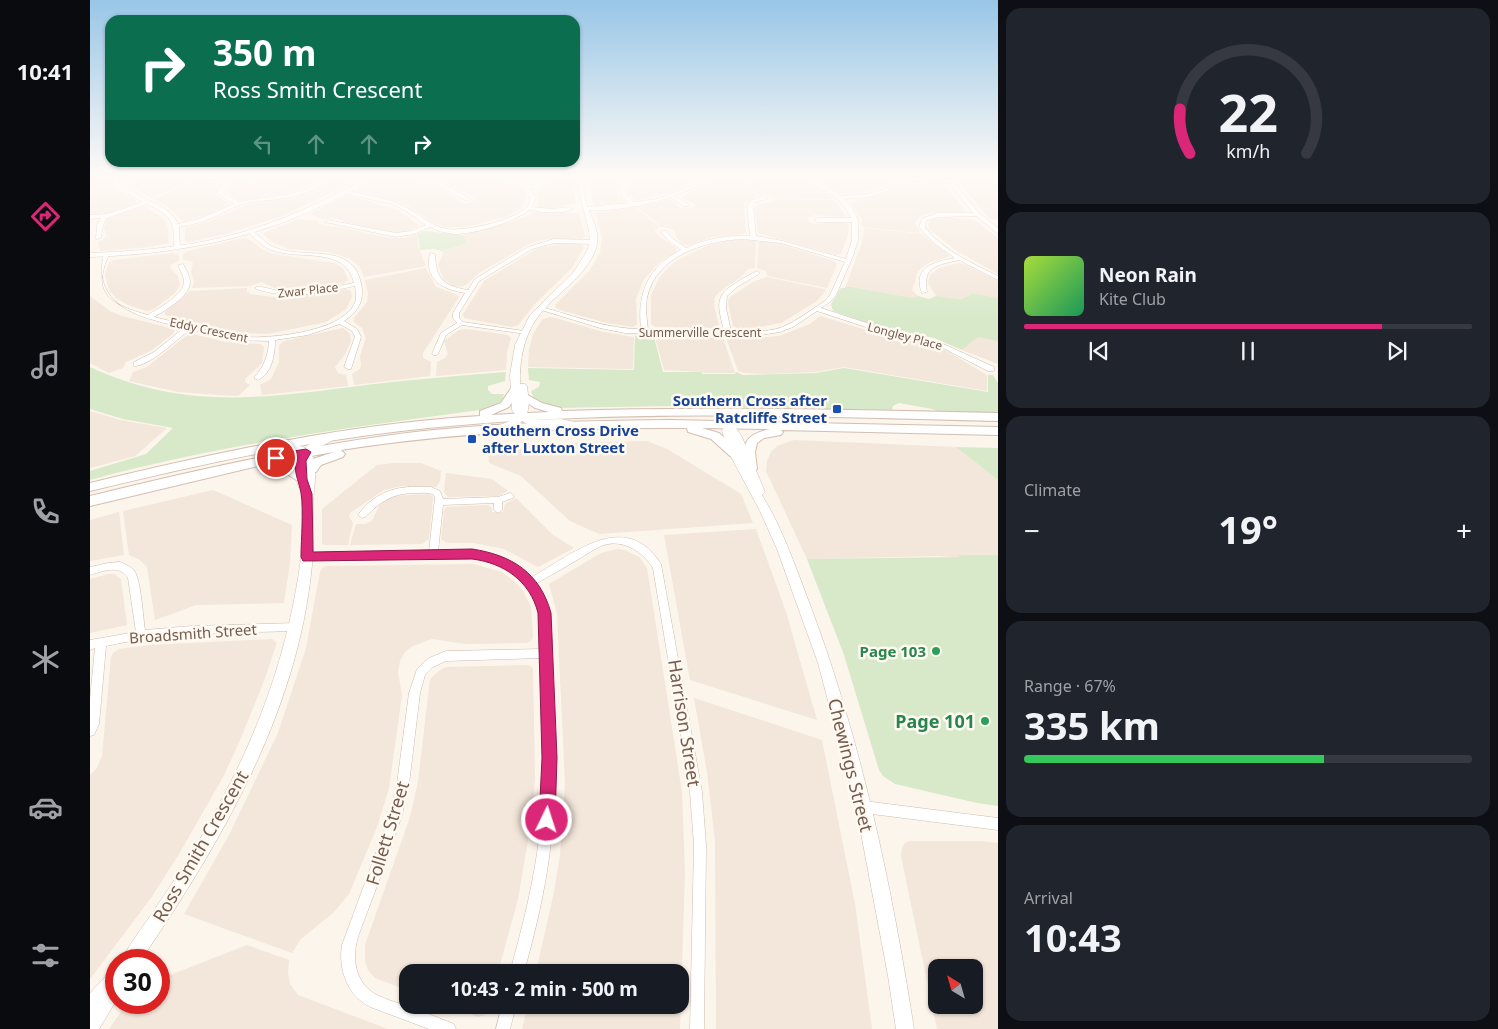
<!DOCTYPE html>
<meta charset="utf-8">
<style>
:root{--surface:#171b24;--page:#20242c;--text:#f1f3f6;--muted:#9ea1a6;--line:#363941;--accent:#db2777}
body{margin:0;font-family:"Noto Sans",sans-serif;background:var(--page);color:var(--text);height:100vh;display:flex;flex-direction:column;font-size:19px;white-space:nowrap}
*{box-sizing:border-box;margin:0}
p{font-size:16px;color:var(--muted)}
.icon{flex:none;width:28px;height:28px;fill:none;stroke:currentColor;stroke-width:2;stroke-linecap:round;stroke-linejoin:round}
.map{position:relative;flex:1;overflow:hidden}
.drawer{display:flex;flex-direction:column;gap:8px;padding:8px;background:#0d0f14;width:500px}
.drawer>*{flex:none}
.hud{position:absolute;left:15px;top:15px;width:475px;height:152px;border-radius:15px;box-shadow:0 1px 4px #0004;background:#0b6e4f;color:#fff;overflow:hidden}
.needle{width:32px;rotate:323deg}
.tools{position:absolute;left:838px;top:959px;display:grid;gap:10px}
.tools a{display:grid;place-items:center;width:55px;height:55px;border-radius:10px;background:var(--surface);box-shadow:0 1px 4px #0004;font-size:25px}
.speed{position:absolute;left:15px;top:949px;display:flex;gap:10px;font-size:25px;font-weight:700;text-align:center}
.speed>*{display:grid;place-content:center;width:65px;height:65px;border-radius:50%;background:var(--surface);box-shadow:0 1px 4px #0004;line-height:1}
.speed .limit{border:8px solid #d22;background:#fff;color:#111}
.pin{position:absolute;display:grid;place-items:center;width:42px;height:42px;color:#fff;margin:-21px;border:2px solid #fff;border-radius:50%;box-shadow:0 1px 5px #0007}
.me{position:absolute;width:55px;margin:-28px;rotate:4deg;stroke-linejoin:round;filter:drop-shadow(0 0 4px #0008)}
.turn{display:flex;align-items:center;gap:18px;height:105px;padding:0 25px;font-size:22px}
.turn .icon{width:65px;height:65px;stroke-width:2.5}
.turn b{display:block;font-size:35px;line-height:42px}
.lanes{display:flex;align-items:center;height:48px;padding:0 25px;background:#0003;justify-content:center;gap:25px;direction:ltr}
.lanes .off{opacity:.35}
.big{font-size:38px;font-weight:700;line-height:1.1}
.drawer .card{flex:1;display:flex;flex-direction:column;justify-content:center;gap:8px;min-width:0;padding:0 18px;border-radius:15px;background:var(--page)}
.drawer .dial{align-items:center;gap:0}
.dial svg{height:130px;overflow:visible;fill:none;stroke:var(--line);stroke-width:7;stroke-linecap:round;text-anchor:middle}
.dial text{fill:var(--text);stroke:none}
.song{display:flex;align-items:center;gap:15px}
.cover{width:60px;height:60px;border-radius:8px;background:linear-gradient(135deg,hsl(80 70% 55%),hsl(150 70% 35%))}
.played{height:5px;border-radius:2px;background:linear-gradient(90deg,var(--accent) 80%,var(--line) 80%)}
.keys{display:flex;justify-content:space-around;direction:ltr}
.heat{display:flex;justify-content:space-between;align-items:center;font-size:28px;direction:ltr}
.charge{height:8px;border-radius:4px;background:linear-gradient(90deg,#34c759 67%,var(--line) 0)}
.trip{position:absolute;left:309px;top:964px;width:290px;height:50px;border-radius:15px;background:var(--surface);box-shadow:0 1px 4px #0004;font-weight:700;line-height:50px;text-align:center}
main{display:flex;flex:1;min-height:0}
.menu{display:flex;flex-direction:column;width:90px;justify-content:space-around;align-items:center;background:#090b0e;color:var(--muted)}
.menu .icon{width:35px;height:35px}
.menu .selected{color:var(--accent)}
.menu b{font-size:22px;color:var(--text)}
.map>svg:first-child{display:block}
.residential{fill:#f3e6da;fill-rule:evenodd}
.green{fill:#d8e9c9}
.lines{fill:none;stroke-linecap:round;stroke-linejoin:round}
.minor-casing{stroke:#cebdb1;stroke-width:1}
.tertiary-casing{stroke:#cebdb1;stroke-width:1}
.secondary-casing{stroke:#d3beb1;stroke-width:2}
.minor{fill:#fff;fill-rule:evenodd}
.tertiary{fill:#fff;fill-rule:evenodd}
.secondary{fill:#fff;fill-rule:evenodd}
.route{fill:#db2777;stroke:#8e194d}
.transit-dot{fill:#1a4fb4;stroke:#fef9f1;stroke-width:2}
.leisure-dot{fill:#2e9e5b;stroke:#fef9f1;stroke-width:2}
.labels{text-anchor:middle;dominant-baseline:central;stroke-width:5;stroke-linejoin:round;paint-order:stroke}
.far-street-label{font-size:12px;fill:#765b4f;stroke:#fef9f1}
.transit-label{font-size:15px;font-weight:bold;fill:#164399;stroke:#fef9f1;text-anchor:end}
.street-label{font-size:15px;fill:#765b4f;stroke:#fef9f1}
.leisure-label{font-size:15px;font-weight:bold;fill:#27864d;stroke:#fef9f1;text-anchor:end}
.near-leisure-label{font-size:18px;font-weight:bold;fill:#27864d;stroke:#fef9f1;text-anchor:end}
.near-street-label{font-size:18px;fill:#765b4f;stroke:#fef9f1}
</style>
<main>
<nav class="menu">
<b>10:41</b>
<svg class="icon selected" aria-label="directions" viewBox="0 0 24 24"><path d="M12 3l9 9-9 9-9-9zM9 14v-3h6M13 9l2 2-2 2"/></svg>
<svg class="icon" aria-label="music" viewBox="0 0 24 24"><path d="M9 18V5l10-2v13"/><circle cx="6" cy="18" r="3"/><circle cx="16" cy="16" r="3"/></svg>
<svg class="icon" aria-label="phone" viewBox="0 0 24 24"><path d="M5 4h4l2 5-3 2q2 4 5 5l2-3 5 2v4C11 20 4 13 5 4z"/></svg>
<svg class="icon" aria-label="climate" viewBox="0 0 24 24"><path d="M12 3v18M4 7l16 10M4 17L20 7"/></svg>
<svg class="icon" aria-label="car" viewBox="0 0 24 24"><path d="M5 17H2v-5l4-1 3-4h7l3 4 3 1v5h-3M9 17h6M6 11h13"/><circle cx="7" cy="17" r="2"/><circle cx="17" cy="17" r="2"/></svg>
<svg class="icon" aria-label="filters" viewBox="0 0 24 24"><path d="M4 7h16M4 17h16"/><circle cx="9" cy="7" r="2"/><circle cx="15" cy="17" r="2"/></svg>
</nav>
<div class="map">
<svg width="908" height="1029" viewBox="0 0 908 1029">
<rect width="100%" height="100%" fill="#fcf5eb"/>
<g class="residential">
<polygon points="0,174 27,174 24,183 26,188 46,201 45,204 20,213 0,215"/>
<polygon points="40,174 79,174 80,176 90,174 103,180 61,198 40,185 38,181"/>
<polygon points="168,174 227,174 227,178 224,183 197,194 154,200 148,200 137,193 136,191 144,179 166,177 170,175"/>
<polygon points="298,174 309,175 309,178 312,180 347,187 364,196 369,202 375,203 383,202 386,198 360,186 360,183 376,174 388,174 426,186 435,193 435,202 429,210 415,217 376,227 354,227 344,223 315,204 269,192 268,190"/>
<polygon points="414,174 459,174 455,179 444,184"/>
<polygon points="470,174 489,175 484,191 486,203 462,208 450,208 448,206 449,199 447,191 464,182"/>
<polygon points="506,174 539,174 527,185 527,193 534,201 532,203 506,205 503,204 501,186"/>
<polygon points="556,174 624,174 576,193 548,200 544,199 538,193 538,186 545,179"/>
<polygon points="671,174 710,181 733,190 743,199 685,198 679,195 669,195 647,175"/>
<polygon points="744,174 845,174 848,178 812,180 777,191 755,195 732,183 731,181"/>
<polygon points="862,174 908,174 908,219 900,219"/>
<polygon points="257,175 269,179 190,217 136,234 99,242 95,241 95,229 98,227 120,221 156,205 206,197 234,184 241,176"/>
<polygon points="645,176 668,195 654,204 656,232 653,234 624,237 600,245 594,245 587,238 583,229 572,227 547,207 578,200 583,201 590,208 603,208 605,204 592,198 592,196 631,179"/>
<polygon points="105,181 128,187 125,195 138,203 137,206 114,216 96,221 91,220 80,208 63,199"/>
<polygon points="832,185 855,186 875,210 873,212 842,212 831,216 825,222 830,233 773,227 771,218 761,203 817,186"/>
<polygon points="260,196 308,210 328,225 327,227 313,232 299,232 254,222 246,218 232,219 220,214 254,197"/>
<polygon points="685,199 744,200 756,216 753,217 725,215 717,218 719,222 726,224 749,222 759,224 758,235 751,254 746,255 668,233 665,207 669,204 682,202"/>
<polygon points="51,207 56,207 74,219 78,227 79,243 60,247 10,251 8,242 17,237 14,228 17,219"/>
<polygon points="545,207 570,227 565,230 566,234 586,248 586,252 569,263 554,279 546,299 547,324 543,327 517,323 467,309 465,305 500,270 510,253 512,238 506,213"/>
<polygon points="446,212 489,213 495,237 491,239 458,239 443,242 389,273 376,285 371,287 363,286 354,280 348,265 353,254 352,251 377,243 372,235 422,222"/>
<polygon points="859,217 884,220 908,238 908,274 867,251 839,229 838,224 843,219"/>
<polygon points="209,219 229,221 228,223 234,226 249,227 299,238 314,238 328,234 328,246 336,266 274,277 270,267 259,258 237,252 198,249 182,242 173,234 176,232"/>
<polygon points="774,228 831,234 859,255 858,257 838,263 828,271 822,290 828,296 823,298 756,286 772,242"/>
<polygon points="154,238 159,239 170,248 183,254 244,263 253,268 258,280 254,283 197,291 185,288 171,282 160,286 102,288 104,282 101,272 103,263 101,261 93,260 93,254 98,251"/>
<polygon points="645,240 666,240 665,268 658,269 651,277 629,292 625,297 624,305 629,326 625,328 566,327 561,324 561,295 569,278 576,270 586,261 610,249 623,244"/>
<polygon points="669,240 691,244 744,261 747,264 737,288 677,276 676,271 667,268"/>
<polygon points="467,244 491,244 494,247 482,268 444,305 428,325 422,327 374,318 373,314 395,280 448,248"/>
<polygon points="83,253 89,255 89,261 81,265 80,268 88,276 90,285 85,293 64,309 57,311 38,305 26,298 19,290 15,275 19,262 25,260"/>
<polygon points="868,263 874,264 908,281 908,298 884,293 871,299 846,296 838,283 840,275 849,268"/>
<polygon points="336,268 346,287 366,294 369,297 333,353 333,358 341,362 340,376 264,385 262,374 270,369 271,365 270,356 276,338 272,328 264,322 264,318 277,302 278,293 275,280"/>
<polygon points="676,277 730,288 736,290 727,301 691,323 659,329 649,329 643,326 638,302 640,297 663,282"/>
<polygon points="157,288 157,292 161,294 192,298 256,289 261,291 262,297 256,309 236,322 178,334 151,333 75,315 75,312 100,291"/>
<polygon points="0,296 20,311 32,316 84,329 84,333 62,350 36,362 33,368 19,373 0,363"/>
<polygon points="730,316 783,332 839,345 857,351 897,375 897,391 754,367 725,372 679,374 654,373 648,371 636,338 668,338 689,336 720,324"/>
<polygon points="462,317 513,332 544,337 543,369 438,367 439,350 443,334 453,319"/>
<polygon points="253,328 260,334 261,341 256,353 245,367 248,373 256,375 258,386 172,395 170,385 181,379 189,362 189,345 194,341"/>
<polygon points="376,329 418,335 421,338 417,352 416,370 346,376 347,362 355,358 358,354 354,341 369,330"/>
<polygon points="103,334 135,342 170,344 174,347 172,363 155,379 155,382 160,385 148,396 129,395 88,392 39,381 43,372 57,367 96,336"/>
<polygon points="888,336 908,341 908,364 872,350"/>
<polygon points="565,337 633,338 645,373 613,373 613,372 574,370"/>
<polygon points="0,411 30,420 77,428 45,456 0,468"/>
<polygon points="704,440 866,447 908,480 908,562 876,558 847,556 717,559 676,471 677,461 681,452 687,446"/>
<polygon points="557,441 577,449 651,494 663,523 509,534 480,521 431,476 399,463 398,448 477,443"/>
<polygon points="304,463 331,463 351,471 350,481 346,487 311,486 294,490 260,513 259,517 263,523 258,545 234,545 232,543 232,509 287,465"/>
<polygon points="356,473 402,479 418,491 408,496 358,497 354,492"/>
<polygon points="123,490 202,525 200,562 194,603 106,605 65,620 57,567 50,560 39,555 33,511"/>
<polygon points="339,494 343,497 339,539 332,544 260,545 266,524 275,524 282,521 289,506 300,496"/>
<polygon points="426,498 463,535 484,548 448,567 414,549 384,543 357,543 351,539 354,511 356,507 398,505 402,508 402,512 413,512 415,504"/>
<polygon points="29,512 34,555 0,561 0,520"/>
<polygon points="666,529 696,612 727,720 600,680 574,535"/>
<polygon points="527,549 535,550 549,557 557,568 592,792 595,872 590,1029 432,1029 438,1005 590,1005 590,972 446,972 464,892 470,855 475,784 467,613 459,584 511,553"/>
<polygon points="383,564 412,572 426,583 433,591 441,607 443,637 441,641 437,643 375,644 342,639 323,646 315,652 310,661 308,672 312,695 299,788 287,827 259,894 244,912 211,939 202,953 94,914 139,835 188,733 216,648 230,572 232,568 237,566"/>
<polygon points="19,574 24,574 31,579 37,625 0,633 0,579"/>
<polygon points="182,639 186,642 186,645 174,681 148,745 133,777 89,854 61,898 0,979 0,775 7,768 12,756 21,657 23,653 29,649 61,645"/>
<polygon points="437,665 442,667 443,670 445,777 442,817 428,899 408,972 318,972 317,990 285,978 278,970 275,962 275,945 320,817 328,782 340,679 350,670 356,667"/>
<polygon points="604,698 732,740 765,904 782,1029 626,1029 625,841 617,772"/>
<path d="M820,841H891L908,843V1029H847L811,856L812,848L815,843ZM846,968H884V1005H846Z"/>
<polygon points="157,945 199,960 198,973 200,984 208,995 298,1029 19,1029 37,1003 69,1002 69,977 70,979"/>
<polygon points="357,1005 400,1005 395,1015 388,1017"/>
</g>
<g class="green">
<polygon points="334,231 372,235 377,243 352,251 344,249 330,250 328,234"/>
<polygon points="756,286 823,298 828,296 839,299 846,296 871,299 884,293 908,298 908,341 888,337 872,350 844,338 787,326 743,311 741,304 751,288 755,288"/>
<polygon points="545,336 564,337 573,372 612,372 612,374 645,374 646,372 653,375 726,373 754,368 898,392 898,375 903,375 908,383 908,414 847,411 842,409 809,403 803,406 802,410 582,406 462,408 444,399 441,391 449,387 450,382 439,380 438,368 544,370"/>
<path d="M0,367C91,409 165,399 261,387C313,380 365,376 416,372L415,381L398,386V390L402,394H414L412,401L397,409C264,427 130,444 0,480V471L56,454L83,428L33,419L0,409Z"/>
<polygon points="866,447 908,448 908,480"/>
<polygon points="867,555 908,555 908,806 887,803 805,784 793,776 789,770 754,655 717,559 871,557"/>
</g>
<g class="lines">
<g class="minor-casing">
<g id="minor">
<path d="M31,174H35L33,181C46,202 78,201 88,224L109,219L144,204L127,193L133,184L114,183L98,174H104L117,181H134L140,175L170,174V176H168L142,177L133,193L149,202C166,198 217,196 227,181C229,179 229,176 230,174H245L234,176C226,202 173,198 152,204C143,207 135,212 127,216C115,221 102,225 89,227L90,248L87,250L84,248C85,221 82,216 57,204L17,218L13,225L11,238L6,239L7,225L11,218L0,219V215L18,214L53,202C42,197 35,192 29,181Z"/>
<polygon points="258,174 265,174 269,176 267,177"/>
<polygon points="367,174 372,174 355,185 379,198 379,200 375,200 349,186 315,176 317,175 350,183"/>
<path d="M398,174C412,174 427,178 438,186L456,181L462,174H467L460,183L440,189L446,197L442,207L461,209L479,207L482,209C469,215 453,212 439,210C423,223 385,234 364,234C356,233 348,231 340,227L324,234L306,237L235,222L238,220L306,233L321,231L336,225L316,211L302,204L252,193V191L254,190C274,195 295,197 313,206C328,213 340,226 357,229C373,232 430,220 439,204C440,202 440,199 440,197C426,177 415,183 398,174Z"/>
<path d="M545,174H550L537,182L535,188L538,196L544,202L567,199L631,174H637L584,196L598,204V206H594L580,197C558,206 517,212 494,210L493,209L496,207L539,203L533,197L529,188L533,180Z"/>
<path d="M688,174H697L721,181L734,174H740L725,182L742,190L751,196L778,194L819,182L863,181V183H861L819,184L778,197L754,199L762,208L768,220V240L763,256L746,295L740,302L731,308L792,328L851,343L904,367V371H898L847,345L788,331L727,311L703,327L690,332L663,336L535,333L510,328L448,309L451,307C485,316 516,329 551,329C547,293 558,267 591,250L579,241L571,232L572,231H576L583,239L596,248C615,239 639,235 660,236L657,205L662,200L675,196L677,197V199L666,202L663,205L666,236L693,241L756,259L762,240V222H727L724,220L727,218H761C752,197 732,186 710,180C703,178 694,177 688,174ZM653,239L691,243L755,262L740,295L736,300C724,308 712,317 699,324C683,333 660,332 641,331L636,308L637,296L647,287L669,274V272L667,271C661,274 655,277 649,281C623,296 628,305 634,331L558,330C557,319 555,309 557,298C566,255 615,241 653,239Z"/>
<path d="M847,213H889L890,214L887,216L848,217L836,221L835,227C853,251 882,263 908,276V280L869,260C848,265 832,266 837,292L832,293C822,267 844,262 865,258L844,243L829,227L832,219Z"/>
<path d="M161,230C170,235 176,245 186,248C217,260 266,240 272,289C273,304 266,313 254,321L267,329L271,337L261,369H258L254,367L265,337L262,331L250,324L218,335L185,340C185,355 182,373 168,380L164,378C174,366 178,357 179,341L142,340L100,329C88,339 58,367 44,366V362L64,352L94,328C57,318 0,310 14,254L19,255C0,294 24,306 58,315C69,308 95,295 94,280C93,275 90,270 88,265L93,264C96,269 100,276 100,282C100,297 75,310 64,317C79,321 94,324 109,328C122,331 136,335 150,337C177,339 249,333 264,305C267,299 266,292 265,286C230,293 201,300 166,289V287C175,286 184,291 193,292C217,293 241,287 264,283C256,246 211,260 184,251C174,248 167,240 159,233V231Z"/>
<path d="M464,239L504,240L507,242L504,244L464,243L442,249L389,281L369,313V318L373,322L434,331L436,332V334L372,325L356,335L348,354L347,355H343L342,354L351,333L367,323L363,318V313L375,293C352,289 334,280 340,253L345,254C346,279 353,286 378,290L385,279L438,247Z"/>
<path d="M319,487H341L350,491L353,499L408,497L420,493L424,496L423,498L412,502V510L408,513L404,510V503L353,505L348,551C383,550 416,550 442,577C483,554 535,508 571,564L612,792L616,845L614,1029H600L604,845L600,792L563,568C553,552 534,539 514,545C505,548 496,555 487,560C474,568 461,575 447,583C466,609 461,645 462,675C464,734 467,792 460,850C455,891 445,933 434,972H420C433,925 445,878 450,830C456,772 451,715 452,658L356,661L343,667L335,675L330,693L319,784L312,815L296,862L269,934C261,956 264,983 287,995C295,999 305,1002 313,1005C330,1011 347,1017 364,1024L366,1029H339L283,1008C258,998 248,970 252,945L300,815L307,784L319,693L327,669L339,658L356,651L452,649C452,595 439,567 382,558L217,561L214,560L212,557L214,554L217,553L339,551L345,498L344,495C338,492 333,493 328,493C302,493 293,500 275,517L272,518L268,515C280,498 298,488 319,487Z"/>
<path d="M30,562C35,564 40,566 44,570C51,580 53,617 55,630L102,626L206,623L210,624L211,627L210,630L206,631C143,633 78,632 16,646L9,724L4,735L0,736V699L5,648L0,650V640L46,632L38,578C30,564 13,571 0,575V567L18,563Z"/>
<polygon points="774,801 908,818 908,830 774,813 770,811 768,807 770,803"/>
<polygon points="412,1005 426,1005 420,1029 406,1029"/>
</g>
</g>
<g class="tertiary-casing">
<g id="tertiary">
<path d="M283,174H291C279,184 262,191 248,198C170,239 87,254 0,257V253C60,251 120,245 177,224C214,211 249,193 283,174Z"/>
<path d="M494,174H500C498,178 495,184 495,188C491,207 513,226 506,248C496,278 465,293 447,318C434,336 429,361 430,384H435L437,386L439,403L437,415L443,420L471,419L489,423L490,425L485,428L471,425L441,426L432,421C425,427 414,433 404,431L403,429L404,427L420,421L426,416L422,410L420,375L425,345L440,315L483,273L497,251L500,242L499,230L488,189Z"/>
<polygon points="851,174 857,174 889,213 908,228 908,234 885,215"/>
<path d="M636,410L641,413L644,425L652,437L675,492L672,495C694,531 707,571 722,610C772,744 802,887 824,1029H806L798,976L766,807L728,663L687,549L670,511L639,453L632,431L634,426L631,413Z"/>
<path d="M241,434L245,435L246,437L245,439L226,449L222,455C229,473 222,492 223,511C223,525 224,539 223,552C213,703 134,838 51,960H32C40,942 54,926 65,909C86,878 107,846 125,812C170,730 198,652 211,559C214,536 210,513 213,491L210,490C205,479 203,464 210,455C200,449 183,456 175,448C182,441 206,444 215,448L218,445Z"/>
<polygon points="26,969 26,1001 9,1029 0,1029 0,993 20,972"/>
</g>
</g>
<g class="secondary-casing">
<g id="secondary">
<path d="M425,387L430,390L419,407L401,415L459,412L445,408L430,398L429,396L434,393L452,403L471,408L472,411C617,406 762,410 908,413V421C709,416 509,408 311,431C206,443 103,466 0,491V483C128,452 258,424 390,416V411L411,403L421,388Z"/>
<path d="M580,420L908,427V435L691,430L693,432L691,435L674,438L667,443L665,452L667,469L661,473L655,469C652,444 654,435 680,429L612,428L629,433L648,450L650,453L644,457L640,456L621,439L598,432L597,428C481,427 365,432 251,450L255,454L253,457L231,465L226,472L222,473L216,469L223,459L244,452L181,463L201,465L217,479L211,483L194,472L169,470L168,466L0,506V496C110,469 221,444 334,431C416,422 498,421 580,420Z"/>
</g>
</g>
<use href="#minor" class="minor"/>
<use href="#tertiary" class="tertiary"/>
<use href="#secondary" class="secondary"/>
</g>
<linearGradient id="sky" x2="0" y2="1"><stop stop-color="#98c6e7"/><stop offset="0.55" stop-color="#fefaf6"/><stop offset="1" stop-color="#fefaf6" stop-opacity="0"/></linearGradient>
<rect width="908" height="318" fill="url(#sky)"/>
<path class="route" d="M216,449L221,452L216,461L217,479L222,494L223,552L382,549C422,555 450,573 461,613L467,758L465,820L463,825L457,827L452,825L449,820L452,758L448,613C440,581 414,563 382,559L213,561L211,557C211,538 214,512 211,493C209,481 202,469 207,458L186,461L181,458L186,454Z"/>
<g class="transit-dot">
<rect x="742" y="404" width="10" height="10" rx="2.5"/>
<rect x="377" y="434" width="10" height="10" rx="2.5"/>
</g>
<g class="leisure-dot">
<circle cx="846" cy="651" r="5"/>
<circle cx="895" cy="721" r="5"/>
</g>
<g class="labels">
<g class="far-street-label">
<text transform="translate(218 290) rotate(-6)">Zwar Place</text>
<text transform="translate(119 330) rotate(12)">Eddy Crescent</text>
<text x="610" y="332">Summerville Crescent</text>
<text transform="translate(815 336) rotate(15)">Longley Place</text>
</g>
<g class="transit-label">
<text x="737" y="400">Southern Cross after<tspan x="737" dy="17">Ratcliffe Street</tspan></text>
<text x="392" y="430" text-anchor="start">Southern Cross Drive<tspan x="392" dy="17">after Luxton Street</tspan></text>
</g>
<g class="street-label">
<text transform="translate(103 633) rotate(-4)">Broadsmith Street</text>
</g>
<g class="leisure-label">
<text x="836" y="651">Page 103</text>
</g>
<g class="near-leisure-label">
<text x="885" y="721">Page 101</text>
</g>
<g class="near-street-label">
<text transform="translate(595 723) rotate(81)">Harrison Street</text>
<text transform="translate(761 765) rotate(76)">Chewings Street</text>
<text transform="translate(297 833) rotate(-73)">Follett Street</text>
<text transform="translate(110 846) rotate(-60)">Ross Smith Crescent</text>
</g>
</g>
</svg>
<div class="tools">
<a><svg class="needle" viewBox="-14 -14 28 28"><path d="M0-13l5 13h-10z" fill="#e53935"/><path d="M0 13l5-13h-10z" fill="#9ea1a6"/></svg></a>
</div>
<div class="speed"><div class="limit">30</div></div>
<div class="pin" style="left:186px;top:458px;background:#d93025"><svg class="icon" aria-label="arrive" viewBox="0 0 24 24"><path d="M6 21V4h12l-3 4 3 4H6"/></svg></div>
<svg class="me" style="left:457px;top:820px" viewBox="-20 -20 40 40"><circle r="17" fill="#db2777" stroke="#fff" stroke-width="3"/><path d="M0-11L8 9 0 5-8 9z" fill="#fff"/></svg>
<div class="trip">10:43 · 2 min · 500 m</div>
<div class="hud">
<div class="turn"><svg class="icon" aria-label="right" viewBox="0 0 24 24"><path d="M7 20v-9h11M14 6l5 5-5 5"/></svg><div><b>350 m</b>Ross Smith Crescent</div></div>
<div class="lanes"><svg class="icon off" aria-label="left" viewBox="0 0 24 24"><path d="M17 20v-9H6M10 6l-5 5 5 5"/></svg><svg class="icon off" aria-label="ahead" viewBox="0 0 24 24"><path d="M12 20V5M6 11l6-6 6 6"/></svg><svg class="icon off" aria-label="ahead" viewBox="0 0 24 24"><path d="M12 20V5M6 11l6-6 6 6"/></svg><svg class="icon" aria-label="right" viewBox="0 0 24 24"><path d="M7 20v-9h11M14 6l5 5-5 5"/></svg></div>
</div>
</div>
<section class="drawer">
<div class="card dial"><svg viewBox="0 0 100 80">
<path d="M14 69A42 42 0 1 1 86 69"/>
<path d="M14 69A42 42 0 0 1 8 42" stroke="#db2777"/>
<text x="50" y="56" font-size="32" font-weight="700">22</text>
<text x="50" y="72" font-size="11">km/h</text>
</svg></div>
<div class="card">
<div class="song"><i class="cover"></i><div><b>Neon Rain</b><p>Kite Club</p></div></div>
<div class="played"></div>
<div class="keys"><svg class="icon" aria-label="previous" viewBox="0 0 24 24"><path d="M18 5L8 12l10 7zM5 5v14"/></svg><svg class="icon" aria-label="pause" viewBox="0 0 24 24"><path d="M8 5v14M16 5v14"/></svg><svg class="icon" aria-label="next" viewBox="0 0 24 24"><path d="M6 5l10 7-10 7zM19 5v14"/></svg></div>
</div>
<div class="card"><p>Climate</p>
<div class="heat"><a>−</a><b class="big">19°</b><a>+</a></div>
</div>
<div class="card"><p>Range · 67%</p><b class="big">335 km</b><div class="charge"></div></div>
<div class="card"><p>Arrival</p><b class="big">10:43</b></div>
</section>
</main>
